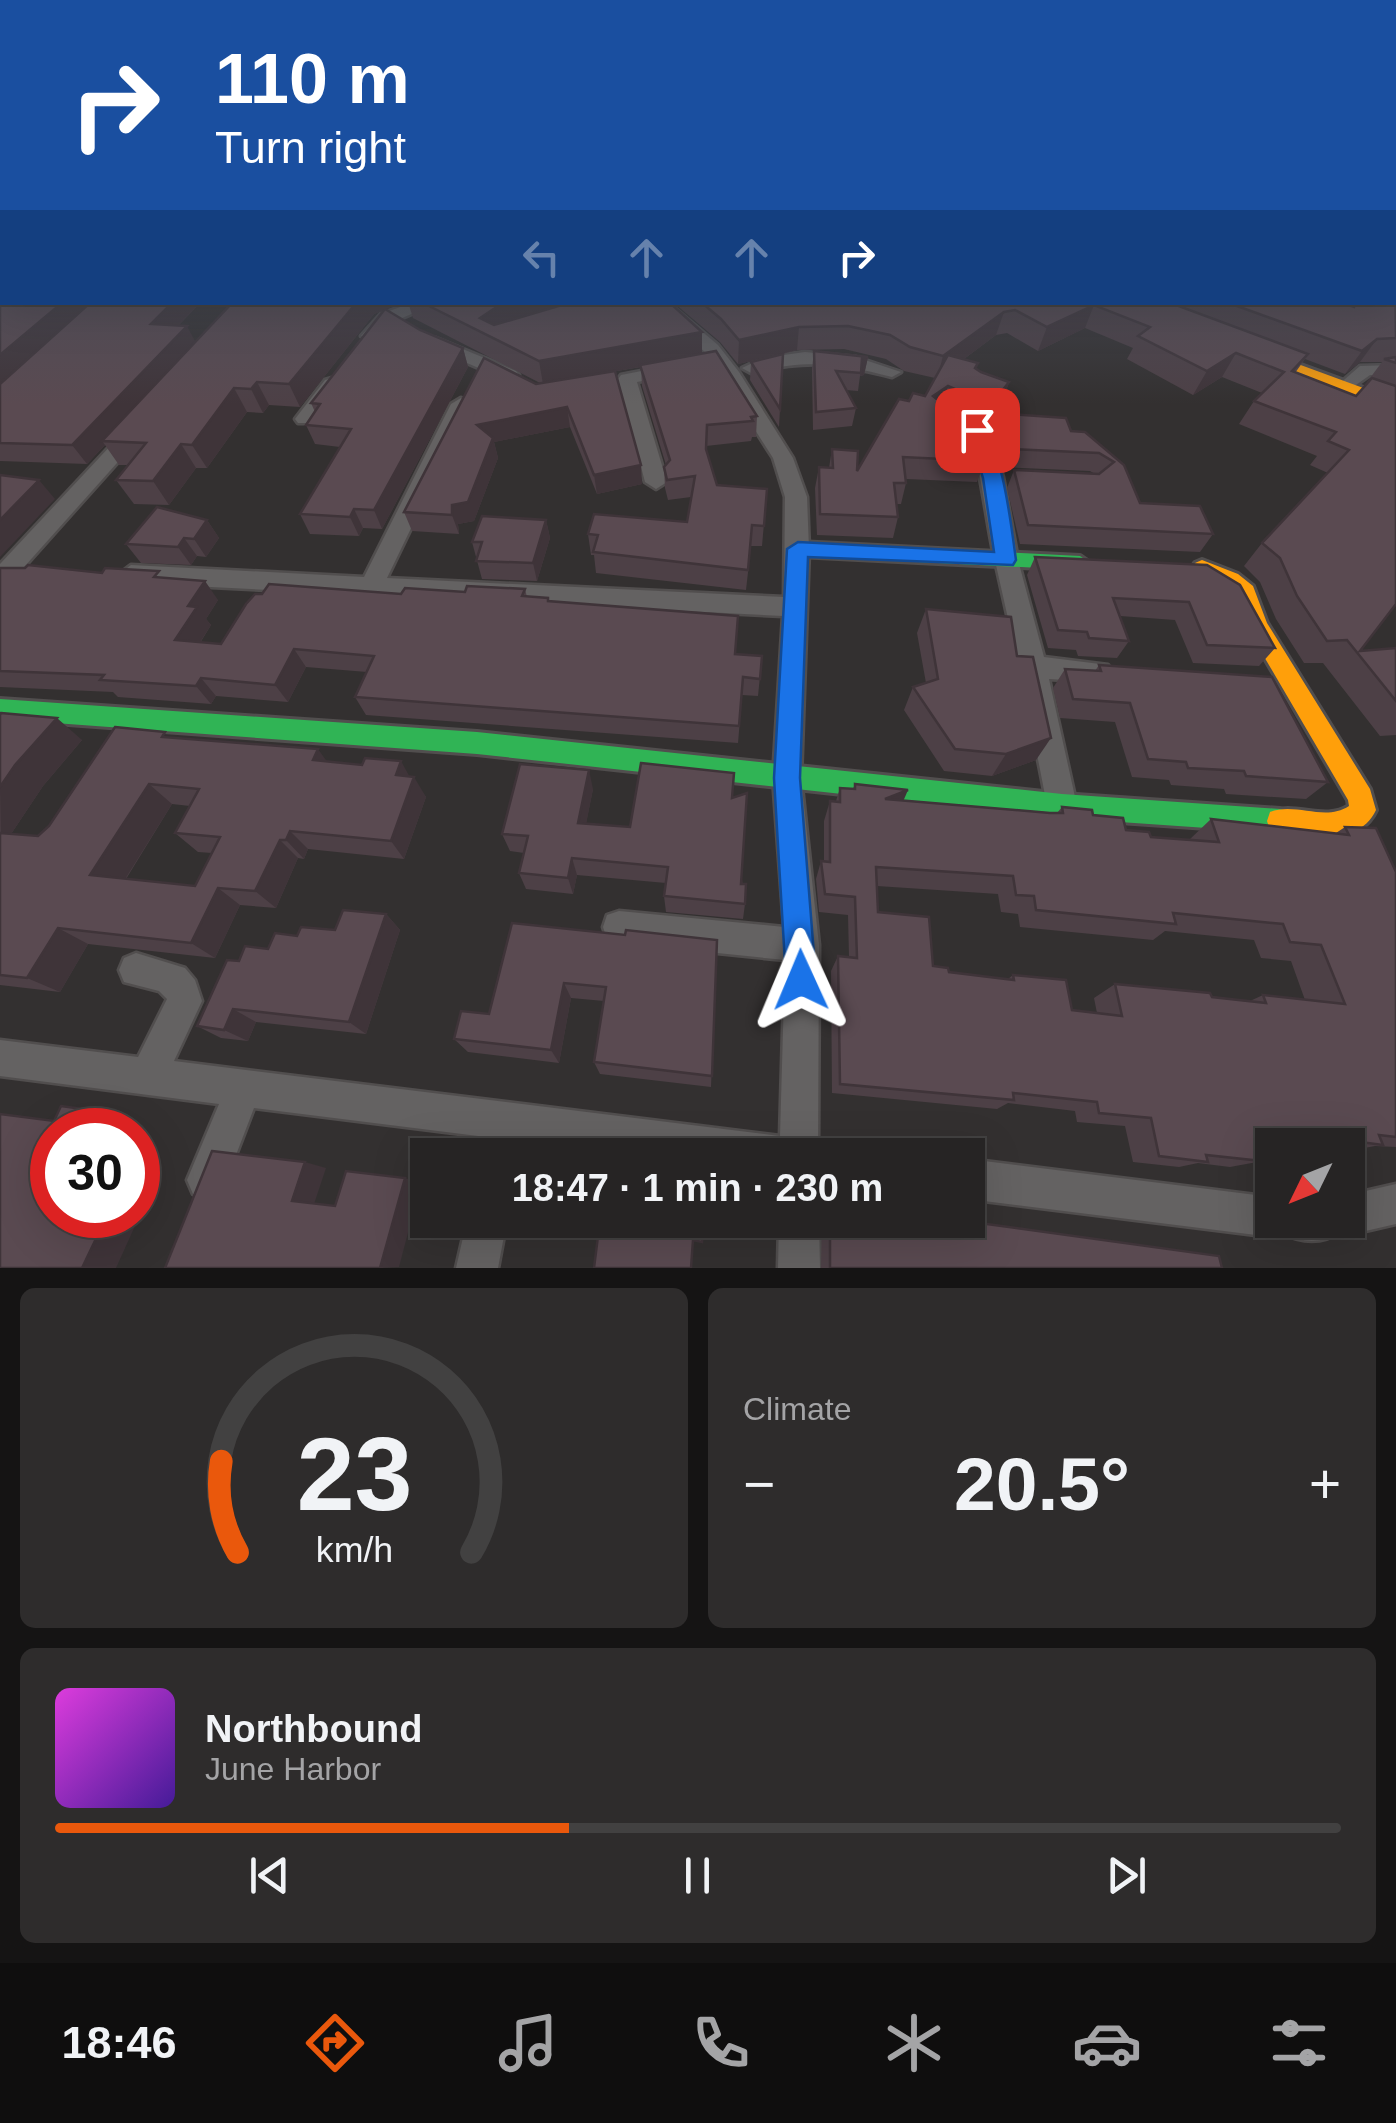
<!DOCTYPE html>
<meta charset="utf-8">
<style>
:root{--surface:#262424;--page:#2e2c2c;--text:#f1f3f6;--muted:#a4a4a6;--line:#424141;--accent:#ea580c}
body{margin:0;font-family:Helvetica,sans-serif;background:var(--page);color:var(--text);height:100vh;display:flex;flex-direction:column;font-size:38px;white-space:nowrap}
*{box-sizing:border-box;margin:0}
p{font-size:32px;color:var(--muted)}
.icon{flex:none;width:55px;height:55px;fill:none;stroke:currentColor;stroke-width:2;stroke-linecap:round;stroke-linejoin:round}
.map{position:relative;height:1268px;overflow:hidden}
.drawer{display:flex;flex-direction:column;gap:20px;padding:20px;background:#151414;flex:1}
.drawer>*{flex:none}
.banner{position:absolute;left:0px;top:0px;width:1398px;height:305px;box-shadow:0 10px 40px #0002,0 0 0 2px var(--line);background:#1a4fa0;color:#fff;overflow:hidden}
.needle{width:65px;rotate:227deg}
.controls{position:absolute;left:1255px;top:1128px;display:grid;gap:20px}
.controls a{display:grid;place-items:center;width:110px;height:110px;border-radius:0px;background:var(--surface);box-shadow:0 10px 40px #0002,0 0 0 2px var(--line);font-size:50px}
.speed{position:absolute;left:30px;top:1108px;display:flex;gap:20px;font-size:50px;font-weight:700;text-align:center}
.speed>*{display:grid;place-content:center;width:130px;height:130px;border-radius:50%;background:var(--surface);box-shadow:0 10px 40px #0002,0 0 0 2px var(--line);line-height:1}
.speed .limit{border:15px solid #d22;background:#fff;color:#111}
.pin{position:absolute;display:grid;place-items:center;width:85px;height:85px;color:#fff;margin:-42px;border-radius:20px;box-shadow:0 5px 15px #0006}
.me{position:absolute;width:110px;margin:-55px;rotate:359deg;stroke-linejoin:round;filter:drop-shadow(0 0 8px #0008)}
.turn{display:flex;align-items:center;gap:35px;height:210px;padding:0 50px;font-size:45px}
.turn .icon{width:130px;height:130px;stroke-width:2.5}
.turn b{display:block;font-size:70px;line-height:85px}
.lanes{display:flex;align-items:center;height:95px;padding:0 50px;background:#0003;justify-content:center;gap:50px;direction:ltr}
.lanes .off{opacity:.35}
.big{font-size:75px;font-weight:600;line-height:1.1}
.drawer .widget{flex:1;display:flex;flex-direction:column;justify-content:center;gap:15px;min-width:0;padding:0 35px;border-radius:15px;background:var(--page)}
.drawer .dial{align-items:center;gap:0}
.dial svg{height:260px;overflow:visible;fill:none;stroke:var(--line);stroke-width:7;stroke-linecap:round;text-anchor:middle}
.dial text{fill:var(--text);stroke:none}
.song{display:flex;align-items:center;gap:30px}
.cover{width:120px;height:120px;border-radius:15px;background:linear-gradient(135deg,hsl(300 70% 55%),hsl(260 70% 35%))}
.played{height:10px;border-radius:5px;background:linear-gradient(90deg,var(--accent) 40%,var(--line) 40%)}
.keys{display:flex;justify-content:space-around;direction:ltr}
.heat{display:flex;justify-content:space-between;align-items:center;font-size:55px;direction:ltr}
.drawer .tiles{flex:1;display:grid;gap:20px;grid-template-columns:1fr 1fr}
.widget:last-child{grid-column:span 2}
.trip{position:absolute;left:410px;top:1138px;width:575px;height:100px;border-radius:0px;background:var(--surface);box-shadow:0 10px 40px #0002,0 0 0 2px var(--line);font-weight:600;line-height:100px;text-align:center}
.tabs{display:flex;height:160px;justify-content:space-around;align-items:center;background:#0f0e0e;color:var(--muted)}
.tabs .icon{width:70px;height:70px}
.tabs .selected{color:var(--accent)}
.tabs b{font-size:45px;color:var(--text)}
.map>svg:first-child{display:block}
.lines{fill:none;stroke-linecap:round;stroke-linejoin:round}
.street-casing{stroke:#514e4e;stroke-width:5}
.fast-casing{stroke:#514e4e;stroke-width:6}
.slow-casing{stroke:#514e4e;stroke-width:6}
.street{fill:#646262;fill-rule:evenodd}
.fast{fill:#30b455;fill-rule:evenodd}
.slow{fill:#ff9f0a;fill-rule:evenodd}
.wall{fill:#4d4046;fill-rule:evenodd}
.shaded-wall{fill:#3f3439}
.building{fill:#5a4a51;stroke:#3f3439;stroke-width:2.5;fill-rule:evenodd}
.route{fill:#1a73e8;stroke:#114b97;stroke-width:2.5}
</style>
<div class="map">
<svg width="1396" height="1268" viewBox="0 0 1396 1268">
<rect width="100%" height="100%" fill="#333030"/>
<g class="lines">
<g class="street-casing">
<g id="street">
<polygon points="414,302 439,302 393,322 376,340 361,336 381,314"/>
<polygon points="649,302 667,302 718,345 739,372 793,458 807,497 809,549 801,778 819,945 818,1155 626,1155 523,1142 520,1155 482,1155 486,1137 254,1108 221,1194 207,1200 193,1194 187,1180 219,1104 0,1076 0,1040 138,1057 167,999 159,991 124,982 119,970 124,958 136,953 185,968 195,980 202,1001 174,1061 780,1136 785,960 619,943 607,939 603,927 607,915 619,911 784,927 773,778 783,616 131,583 119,574 131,565 364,577 451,404 461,398 471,404 387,578 784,597 785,497 773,458 706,353"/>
<polygon points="436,338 516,371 519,375 516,379 504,379 430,347 430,339"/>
<path d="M805,352L856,357L901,372L892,377C837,363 807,359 751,373L742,368L763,358Z"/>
<polygon points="672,365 678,366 678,374 637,382 667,482 656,489 645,482 618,379 621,375"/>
<polygon points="1396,365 1396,375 1370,375 1346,392 1337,386 1360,366"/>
<polygon points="332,378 341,384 312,423 298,423 295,419 325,380"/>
<path d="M951,414L989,433L1003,477L1018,560L1044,657L1108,665L1112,672L1108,679L1099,682L1049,679L1077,806L1072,816L1062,820L1052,816L1047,806C1032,725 1014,645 996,565C986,522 983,479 970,436L941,420Z"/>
<polygon points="135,425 145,431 142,435 8,585 0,588 0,564 128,427"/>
<path d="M968,1159L1272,1197V1220H1348V1195L1396,1184V1224L1348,1235L1340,1232C1323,1244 1301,1243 1283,1233L1272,1237L968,1199Z"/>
<polygon points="467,1220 507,1220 498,1268 456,1268"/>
<polygon points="779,1220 819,1220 820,1268 778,1268"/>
</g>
</g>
<g class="fast-casing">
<g id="fast">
<polygon points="798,542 1080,556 1090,563 1080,570 798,556 788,549"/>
<polygon points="0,699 477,732 1062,794 1280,809 1290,812 1293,821 1290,830 1280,833 1062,818 477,754 0,719"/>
</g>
</g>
<g class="slow-casing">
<g id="slow">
<polygon points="1248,350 1260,350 1396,400 1396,411 1248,356"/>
<path d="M1202,560L1238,574L1253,586L1267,623L1370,789L1376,810C1360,846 1302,842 1270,830L1267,821L1270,812C1296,802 1325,822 1349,806L1348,800L1249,631L1236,596L1224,584L1195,573L1192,568L1195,563Z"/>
</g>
</g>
<use href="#street" class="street"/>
<use href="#fast" class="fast"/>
<use href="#slow" class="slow"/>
</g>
<g class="wall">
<polygon points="0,227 2,302 201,302 178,326 196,342 256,302 404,302 385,309 420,330 463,348 468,367 382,529 363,528 359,536 310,534 300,514 340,447 315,444 306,425 315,412 311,403 384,310 374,314 300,407 269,405 263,413 247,412 207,468 196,468 169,505 134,504 116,480 128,465 119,465 105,445 87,464 0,461"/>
<path d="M1396,263V604L1360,651L1396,648V735L1380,736L1323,663H1304L1276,619L1260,582L1244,566L1262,543L1328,473L1310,465L1317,456L1239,424L1254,401L1262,393L1222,377L1193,395L1127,359L1133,348L1085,328L1038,351L1007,333L996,335L964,359L981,372L1009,382L1002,403L984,426L976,422L985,461L977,482L906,479V483L901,504H897L898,517L893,538L817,535L815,488L819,467L829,468L832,449L857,471L909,401L925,396L935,378L904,371L886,359L844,349L797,350L783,354L779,427L750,380L751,362L782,354L738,364L720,342L673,302H1395ZM1305,359L1345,374L1360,362H1382L1367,382L1368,383L1356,396L1295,373Z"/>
<polygon points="408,302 669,302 702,353 757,416 756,437 752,437 751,441 706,446 706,451 717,485 767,489 762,546 751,546 746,590 596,573 594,555 591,555 588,534 687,522 691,497 668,500 665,488 664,467 666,465 642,386 641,367 611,372 642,484 597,494 570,427 494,442 498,458 474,521 458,524 459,534 412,531 404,512 536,384 542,384 413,318"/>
<polygon points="814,351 868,357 864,375 860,376 858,391 846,390 856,408 852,426 813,430 812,369"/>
<polygon points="995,413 1071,431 1124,465 1140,503 1213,534 1200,552 1020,544 1007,488 1014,470 1095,474 1090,471 1002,467 988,431"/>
<polygon points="207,520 219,538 206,557 197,556 191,565 141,563 126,544"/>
<polygon points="546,520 550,538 537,581 482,579 472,542"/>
<polygon points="1035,557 1207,565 1275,648 1259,666 1193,663 1175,620 1120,616 1129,641 1117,658 1078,656 1076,650 1048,648 1027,575"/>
<polygon points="0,568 165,578 218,600 206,619 211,625 200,643 221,644 401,594 525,589 527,597 549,601 735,654 762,656 758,696 742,695 738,743 366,715 355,697 367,672 306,667 288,702 216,696 211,704 118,697 113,692 0,687"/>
<polygon points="926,609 1036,760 992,776 944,771 904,710 913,687 926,683 917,633"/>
<polygon points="1099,665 1328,782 1306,799 1226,794 1224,789 1171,785 1169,780 1132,777 1115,722 1060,718 1053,688 1065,669 1095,671"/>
<path d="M0,715L82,740L43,786L11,834L38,836L171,737L409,776L426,797L404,859L308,849L304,859L298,858L276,908L240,905L215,958L88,944L60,992L0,985ZM172,804L190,806L175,833L198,852L212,853L195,886L126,879Z"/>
<path d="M855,784L903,800L1057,813L1062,807L1093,815L1126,830L1151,837L1189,840L1211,819L1336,833L1345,827L1396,872V1147L1375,1146L1348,1151V1145H1272V1164L1257,1162L1230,1167L1198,1163L1179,1167L1133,1162L1125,1126L1077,1122L1075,1111L1008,1103L997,1109L832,1093L831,971L838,956L849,957L848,915L819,912L816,879L821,861H824V821L830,801H836L840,788L853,789ZM877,886L998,894L1001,912L1018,914L1020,927L1153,940L1165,931L1254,940L1261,958L1291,961L1305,1000L1263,995L1250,1001L1115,984L1094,998L1097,1013L1072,1010L1013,975L1008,979L949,972L933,966L878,912Z"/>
<polygon points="593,789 586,823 630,827 732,798 745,904 743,919 666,912 664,896 666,883 577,875 573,894 526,889 519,873 524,853 510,851 502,834"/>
<polygon points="386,914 400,930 366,1034 256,1022 248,1041 221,1038 197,1026 239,961 297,936 335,930"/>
<polygon points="625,935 717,940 711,1087 600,1074 594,1062 604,1001 571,998 559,1063 468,1052 454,1039 489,1014"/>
<polygon points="822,1220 871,1220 955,1230 954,1225 972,1222 1222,1268 821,1268"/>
</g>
<g class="shaded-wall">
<polygon points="63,302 96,302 0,386 0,355"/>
<polygon points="173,302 201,302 162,342 151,324"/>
<polygon points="357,302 404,302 374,314 300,407 289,384"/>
<polygon points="504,302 596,302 484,334 480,318"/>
<polygon points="1094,305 1085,328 1038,351 1047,327"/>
<polygon points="1004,312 996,335 937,379 943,356"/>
<polygon points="187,326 197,345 102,441 105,445 87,464 72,445"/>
<polygon points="799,327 797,350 738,364 739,340"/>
<polygon points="702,332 702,356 543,384 539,361"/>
<polygon points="1377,339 1360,362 1345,374 1362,351"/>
<polygon points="463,348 468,367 382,529 374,510"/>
<polygon points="1236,353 1222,377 1193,395 1207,371"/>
<polygon points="868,357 864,375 860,376 862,358"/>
<polygon points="257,382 269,405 263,413 251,389"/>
<polygon points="1009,382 1002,403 984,426 991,405"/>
<polygon points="948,386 942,407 933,396"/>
<polygon points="234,388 247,412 207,468 192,445"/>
<polygon points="567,407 570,427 494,442 498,458 474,521 458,524 459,534 452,515 452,505 477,425"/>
<polygon points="181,444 196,468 169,505 153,481"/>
<polygon points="641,465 642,484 597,494 594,475"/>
<polygon points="39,480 55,499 0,557 0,520"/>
<polygon points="354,509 363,528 359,536 350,517"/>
<polygon points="207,520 219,538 206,557 194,539"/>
<polygon points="546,520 550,538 537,581 533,563"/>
<polygon points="184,538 197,556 191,565 178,547"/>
<polygon points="205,581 218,600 206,619 211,625 190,658 175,640 188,606"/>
<polygon points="294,649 306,667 288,702 275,685"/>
<polygon points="201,678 216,696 211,704 196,686"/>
<polygon points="57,718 82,740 43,786 1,849 0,787 15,765"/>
<polygon points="1051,738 1036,760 992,776 1006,754"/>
<polygon points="318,749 333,770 313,760"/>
<polygon points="401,761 412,781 414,777 426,797 404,859 391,841 396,775"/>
<polygon points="589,770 593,789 583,840 578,823"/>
<polygon points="149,784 172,804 117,892 90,875"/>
<polygon points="908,790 899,811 885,799"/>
<polygon points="290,831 308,849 304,859 286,840"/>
<polygon points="280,840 298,858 276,908 255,891"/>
<polygon points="572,858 577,875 573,894 568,878"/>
<polygon points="218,888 240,905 215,958 191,943"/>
<polygon points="386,914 400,930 366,1034 349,1022"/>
<polygon points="58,928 88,944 60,992 27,978"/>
<polygon points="564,983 571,998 559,1063 551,1050"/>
<polygon points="233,1009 256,1022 248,1041 224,1030"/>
<polygon points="104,1112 134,1120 129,1130 95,1130"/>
<polygon points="138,1148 149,1150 138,1176"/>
<polygon points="305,1162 326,1168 314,1204 292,1201"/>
<polygon points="405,1178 421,1183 399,1267 380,1268"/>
<polygon points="96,1215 130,1215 126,1224 93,1222"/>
<polygon points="103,1224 135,1226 116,1268 82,1268"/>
</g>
<g class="building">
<polygon points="0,227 2,227 2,302 63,302 0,355"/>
<polygon points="1395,262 1396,338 1377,339 1362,351 1226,302 1340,302 1354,307 1356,302 1395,302"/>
<polygon points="91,302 173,302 151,324 187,326 72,445 0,443 0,384"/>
<polygon points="233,302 285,305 290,302 357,302 289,384 257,382 251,389 234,388 192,445 181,444 153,481 116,480 146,443 102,441"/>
<polygon points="421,302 504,302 480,318 494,325 572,302 669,302 702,332 539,361"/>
<polygon points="701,302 1168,302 1308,354 1292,371 1356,396 1372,378 1396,386 1396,604 1360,651 1396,648 1396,701 1347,640 1327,641 1297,596 1280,558 1262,543 1349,450 1328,441 1336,432 1254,401 1284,372 1236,353 1207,371 1138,336 1150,327 1094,305 1047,327 1015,310 1004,312 943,356 910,347 890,335 848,326 799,327 739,340 721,319"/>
<polygon points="385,309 420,330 463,348 374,510 354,509 350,517 300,514 351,429 306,425 320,404 311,403"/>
<polygon points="716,351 757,416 751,417 753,421 707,425 706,449 717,485 767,489 764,526 752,525 748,570 593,552 598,535 588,534 594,514 687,522 695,476 667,480 664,467 670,460 640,365"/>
<polygon points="814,351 868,357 862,358 861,373 836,371 856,408 816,412"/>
<polygon points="783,354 780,409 751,362"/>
<polygon points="948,355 978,363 975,368 981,372 1009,382 991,405 948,386 933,396 944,405 976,419 985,461 903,457 906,483 894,483 898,517 820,514 819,467 833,468 832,449 858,451 857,471 899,399 909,401 913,393 925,396"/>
<polygon points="1396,357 1396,363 1384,359"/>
<polygon points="484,358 536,384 615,371 641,465 594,475 567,407 477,425 493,438 468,502 452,505 452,515 404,512"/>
<polygon points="995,413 1066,418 1071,431 1085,432 1124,465 1140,503 1200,506 1213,534 1028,525 1014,470 1099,474 1114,462 1099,453 1009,449"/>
<polygon points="0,475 39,480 0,520"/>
<polygon points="157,507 207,520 194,539 184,538 178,547 126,544"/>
<polygon points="482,516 546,520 533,563 476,561 482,542 472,542"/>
<polygon points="1035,557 1207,565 1240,585 1275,648 1207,645 1189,602 1113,598 1129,641 1089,638 1087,632 1058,630"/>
<polygon points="28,565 102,573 105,568 159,571 154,577 205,581 188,606 197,607 175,640 221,644 246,604 255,594 262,594 269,584 401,594 405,588 465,592 467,586 525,589 522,596 548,598 548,601 738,616 735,654 762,656 760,679 743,677 739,726 355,697 374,656 294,649 275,685 201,678 196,686 100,680 104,675 0,671 0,568 25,568"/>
<polygon points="926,609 1011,617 1017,656 1033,657 1051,738 1006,754 955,749 913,687 938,679"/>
<polygon points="1099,665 1272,677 1328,782 1246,776 1244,771 1188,768 1186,762 1148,759 1130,703 1073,699 1065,669 1101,671"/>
<polygon points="1,713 57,718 15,765 0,787 0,715"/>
<path d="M115,727L165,732L162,737L318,749L313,760L362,765L365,758L401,761L396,775L414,777L391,841L290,831L286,840H280L255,891L218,888L191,943L58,928L27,978L0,975V833L38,836L49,826ZM149,784L199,789L175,833L220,837L195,886L90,875Z"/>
<polygon points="641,763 734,773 732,798 747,793 741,884 746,884 745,904 664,896 668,867 572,858 568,878 519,873 528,836 502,834 520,764 589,770 578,823 630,827"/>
<path d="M855,784L908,790L885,799L1050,813H1063L1062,807L1092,810L1093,815L1123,818L1126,830L1149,832L1151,837L1219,842L1211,819L1349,835L1345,827L1376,828L1396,872V1137L1379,1135L1383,1145L1307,1135L1310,1145H1272V1153L1259,1152L1262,1161L1206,1155L1208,1162L1159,1156L1151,1118L1099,1113L1097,1102L1013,1093L1014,1100L840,1084L838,956L857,958L855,897L825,894L821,861L830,862V801L840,802V788L855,789ZM876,867L1013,876L1016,895L1034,896L1036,910L1176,924L1173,913L1283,924L1290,942L1321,945L1345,1004L1263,995L1266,1003L1212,997L1210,993L1115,984L1122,1016L1072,1010L1066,980L1013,975L1014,980L949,972L948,968L933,966L929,917L878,912Z"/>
<polygon points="343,910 386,914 349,1022 233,1009 224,1030 197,1026 227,960 239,961 245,946 268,949 275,933 297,936 301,927 335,930"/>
<polygon points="512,923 625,935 626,930 717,940 712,1076 594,1062 606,987 564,983 551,1050 454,1039 461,1011 489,1014"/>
<polygon points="61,1106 104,1112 95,1130 52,1130 52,1215 96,1215 93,1222 103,1224 82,1268 0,1268 0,1114 54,1121"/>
<polygon points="212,1151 305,1162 292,1201 335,1206 346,1171 405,1178 380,1268 383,1268 165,1268"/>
<polygon points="600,1220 704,1220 702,1242 693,1240 691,1268 594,1268"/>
<polygon points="830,1220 871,1220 973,1232 972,1222 1219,1256 1222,1268 830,1268"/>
</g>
<linearGradient id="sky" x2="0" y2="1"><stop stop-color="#1c1a1a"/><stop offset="0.56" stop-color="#4a4e59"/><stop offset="1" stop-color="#4a4e59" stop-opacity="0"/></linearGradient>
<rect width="1396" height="404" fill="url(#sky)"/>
<path class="route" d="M977,425C1002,435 1012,533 1016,560L1013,565L808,557L800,778L816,980L812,991L801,995L790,991L786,980L774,778L787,549L798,542L994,552L983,478L968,430Z"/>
</svg>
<div class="controls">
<a><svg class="needle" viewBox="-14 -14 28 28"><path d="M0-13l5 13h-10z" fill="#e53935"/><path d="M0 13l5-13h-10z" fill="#a4a4a6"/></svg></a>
</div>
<div class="speed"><div class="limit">30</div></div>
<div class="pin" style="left:977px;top:430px;background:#d93025"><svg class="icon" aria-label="arrive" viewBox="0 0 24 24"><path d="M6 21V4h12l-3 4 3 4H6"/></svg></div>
<svg class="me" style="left:801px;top:980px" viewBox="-20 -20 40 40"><path d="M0-17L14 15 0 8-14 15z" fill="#1a73e8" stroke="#fff" stroke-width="4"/></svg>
<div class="trip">18:47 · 1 min · 230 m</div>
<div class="banner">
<div class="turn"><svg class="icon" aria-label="right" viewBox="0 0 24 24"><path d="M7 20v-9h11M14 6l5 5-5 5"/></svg><div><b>110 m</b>Turn right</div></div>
<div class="lanes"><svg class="icon off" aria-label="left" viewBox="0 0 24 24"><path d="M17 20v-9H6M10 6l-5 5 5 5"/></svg><svg class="icon off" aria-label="ahead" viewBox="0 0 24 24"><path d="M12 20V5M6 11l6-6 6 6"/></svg><svg class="icon off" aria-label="ahead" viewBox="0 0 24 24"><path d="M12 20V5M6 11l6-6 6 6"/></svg><svg class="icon" aria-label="right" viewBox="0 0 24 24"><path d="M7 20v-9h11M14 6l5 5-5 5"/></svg></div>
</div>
</div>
<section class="drawer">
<div class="tiles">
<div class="widget dial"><svg viewBox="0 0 100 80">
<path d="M14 69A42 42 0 1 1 86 69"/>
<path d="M14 69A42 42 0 0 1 9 41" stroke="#ea580c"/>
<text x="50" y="56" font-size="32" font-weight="700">23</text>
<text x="50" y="72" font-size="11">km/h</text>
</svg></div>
<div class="widget"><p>Climate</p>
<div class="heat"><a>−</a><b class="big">20.5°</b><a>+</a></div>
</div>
<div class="widget">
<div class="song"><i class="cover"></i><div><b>Northbound</b><p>June Harbor</p></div></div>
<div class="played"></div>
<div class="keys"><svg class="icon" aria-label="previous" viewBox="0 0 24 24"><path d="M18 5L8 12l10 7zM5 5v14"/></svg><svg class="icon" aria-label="pause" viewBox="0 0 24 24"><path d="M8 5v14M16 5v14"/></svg><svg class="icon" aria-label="next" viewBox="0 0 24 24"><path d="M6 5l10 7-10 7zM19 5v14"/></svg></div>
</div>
</div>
</section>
<nav class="tabs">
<b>18:46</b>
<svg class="icon selected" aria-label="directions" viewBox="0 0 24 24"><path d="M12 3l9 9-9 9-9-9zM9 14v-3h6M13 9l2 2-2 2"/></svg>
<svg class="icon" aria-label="music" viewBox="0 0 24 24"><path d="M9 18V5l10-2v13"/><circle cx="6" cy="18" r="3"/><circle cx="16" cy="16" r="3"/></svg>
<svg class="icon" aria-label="phone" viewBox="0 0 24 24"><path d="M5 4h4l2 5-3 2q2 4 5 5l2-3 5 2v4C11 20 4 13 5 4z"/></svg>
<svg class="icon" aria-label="climate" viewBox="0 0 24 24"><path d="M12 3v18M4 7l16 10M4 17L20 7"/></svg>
<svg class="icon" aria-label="car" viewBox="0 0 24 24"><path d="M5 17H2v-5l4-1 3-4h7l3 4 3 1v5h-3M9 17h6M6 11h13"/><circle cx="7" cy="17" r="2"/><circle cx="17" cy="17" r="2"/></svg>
<svg class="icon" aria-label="filters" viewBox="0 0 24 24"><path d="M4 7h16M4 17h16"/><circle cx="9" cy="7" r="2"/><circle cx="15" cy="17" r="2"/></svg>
</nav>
